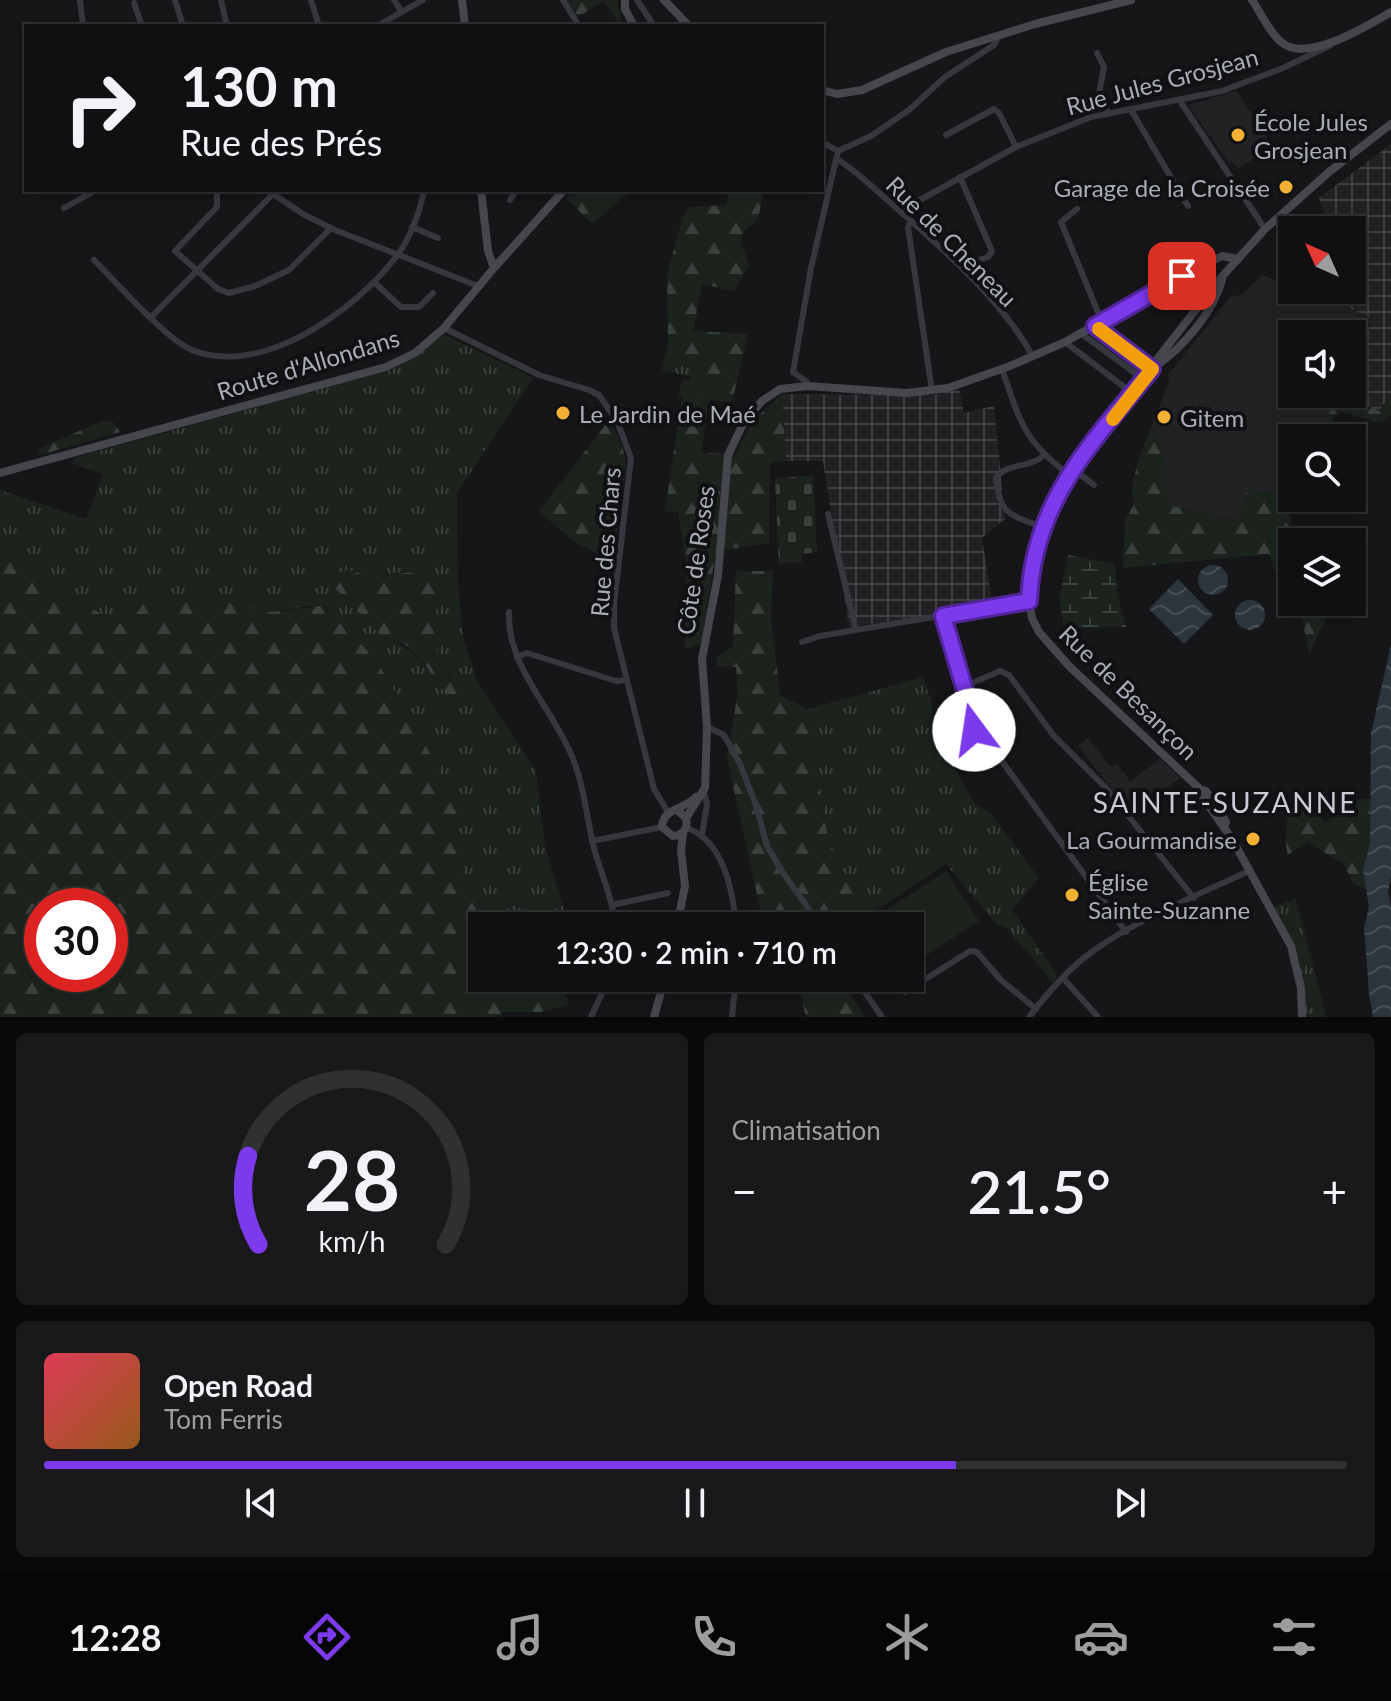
<!DOCTYPE html>
<html lang="fr">
<meta charset="utf-8">
<style>
:root{--surface:#101012;--page:#19191b;--text:#f1f3f6;--muted:#9c9d9f;--line:#303032;--accent:#7c3aed}
body{margin:0;font-family:Lato,sans-serif;background:var(--page);color:var(--text);height:100vh;display:flex;flex-direction:column;font-size:30px;white-space:nowrap}
*{box-sizing:border-box;margin:0}
p{font-size:26px;color:var(--muted)}
.icon{flex:none;width:44px;height:44px;fill:none;stroke:currentColor;stroke-width:2;stroke-linecap:round;stroke-linejoin:round}
.map{position:relative;height:1017px;overflow:hidden}
.details{display:flex;flex-direction:column;gap:16px;padding:16px;background:#09090a;flex:1}
.details>*{flex:none}
.hud{position:absolute;left:24px;top:24px;width:800px;height:168px;border-radius:0px;box-shadow:0 4px 12px #0003,0 0 0 2px var(--line);background:#101012;color:var(--text);overflow:hidden}
.needle{width:52px;rotate:315deg}
.buttons{position:absolute;left:1278px;top:216px;display:grid;gap:16px}
.buttons a{display:grid;place-items:center;width:88px;height:88px;border-radius:0px;background:var(--surface);box-shadow:0 4px 12px #0003,0 0 0 2px var(--line);font-size:40px}
.speed{position:absolute;left:24px;top:888px;display:flex;gap:16px;font-size:40px;font-weight:700;text-align:center}
.speed>*{display:grid;place-content:center;width:104px;height:104px;border-radius:50%;background:var(--surface);box-shadow:0 4px 12px #0003,0 0 0 2px var(--line);line-height:1}
.speed .limit{border:12px solid #d22;background:#fff;color:#111}
.pin{position:absolute;display:grid;place-items:center;width:68px;height:68px;color:#fff;margin:-34px;border-radius:16px;box-shadow:0 4px 12px #0006}
.me{position:absolute;width:88px;margin:-44px;rotate:346deg;stroke-linejoin:round;filter:drop-shadow(0 0 6px #0008)}
.turn{display:flex;align-items:center;gap:28px;height:168px;padding:0 24px;font-size:36px}
.turn .icon{width:104px;height:104px;stroke-width:2.5}
.turn b{display:block;font-size:56px;line-height:68px}
.big{font-size:60px;font-weight:600;line-height:1.1}
.details .card{flex:1;display:flex;flex-direction:column;justify-content:center;gap:12px;min-width:0;padding:0 28px;border-radius:12px;background:var(--page)}
.details .dial{align-items:center;gap:0}
.dial svg{height:208px;overflow:visible;fill:none;stroke:var(--line);stroke-width:7;stroke-linecap:round;text-anchor:middle}
.dial text{fill:var(--text);stroke:none}
.song{display:flex;align-items:center;gap:24px}
.cover{width:96px;height:96px;border-radius:12px;background:linear-gradient(135deg,hsl(350 70% 55%),hsl(30 70% 35%))}
.played{height:8px;border-radius:4px;background:linear-gradient(90deg,var(--accent) 70%,var(--line) 70%)}
.keys{display:flex;justify-content:space-around;direction:ltr}
.heat{display:flex;justify-content:space-between;align-items:center;font-size:44px;direction:ltr}
.details .tiles{flex:1;display:grid;gap:16px;grid-template-columns:1fr 1fr}
.card:last-child{grid-column:span 2}
.trip{position:absolute;left:468px;top:912px;width:456px;height:80px;border-radius:0px;background:var(--surface);box-shadow:0 4px 12px #0003,0 0 0 2px var(--line);font-weight:600;line-height:80px;text-align:center}
.dock{display:flex;height:128px;justify-content:space-around;align-items:center;background:#060607;color:var(--muted)}
.dock .icon{width:56px;height:56px}
.dock .active{color:var(--accent)}
.dock b{font-size:36px;color:var(--text)}
.map>svg:first-child{display:block}
.built{fill:#222225}
.industrial{fill:url(#industrial-grid)}
.grass{fill:url(#grass-tufts);fill-rule:evenodd}
.forest{fill:url(#forest-firs);fill-rule:evenodd}
.wetland{fill:url(#wetland-marsh)}
.cemetery{fill:url(#cemetery-stones)}
.green{fill:#1c231d}
.water{fill:url(#water-waves)}
.lines{fill:none;stroke-linecap:round;stroke-linejoin:round}
.street{stroke:#37383d;stroke-width:6}
.secondary{stroke:#45474d;stroke-width:8}
.route-casing{stroke:#51269a;stroke-width:20}
.route{stroke:#7c3aed;stroke-width:14}
.slow{stroke:#f59e0b;stroke-width:14}
.poi-dot{fill:#f2b134;stroke:#111113;stroke-width:3}
.labels{text-anchor:middle;dominant-baseline:central;stroke-width:8;stroke-linejoin:round;paint-order:stroke}
.street-label{font-size:24px;fill:#a8adb8;stroke:#111113}
.poi-label{font-size:24px;fill:#a8adb8;stroke:#111113;text-anchor:start}
.quarter-label{font-size:28px;letter-spacing:2px;fill:#c9ccd4;stroke:#111113}
</style>
<div class="map">
<svg width="1391" height="1017" viewBox="0 0 1391 1017">
<defs>
<pattern id="industrial-grid" width="8" height="8" patternUnits="userSpaceOnUse" patternTransform="scale(2)"><rect width="8" height="8" fill="#222225"/><path d="M0 4h8M4 0v8" fill="none" stroke="#3f3f43"/></pattern>
<pattern id="grass-tufts" width="24" height="20" patternUnits="userSpaceOnUse" patternTransform="scale(2)"><rect width="24" height="20" fill="#1c231d"/><path d="M3 7l-1-3M5 7V3M7 7l1-3M15 17l-1-3M17 17v-4M19 17l1-3" fill="none" stroke="#3a403c"/></pattern>
<pattern id="forest-firs" width="22" height="20" patternUnits="userSpaceOnUse" patternTransform="scale(2)"><rect width="22" height="20" fill="#1c231d"/><path d="M5 1l3.5 6h-7zM16 11l3.5 6h-7z" fill="#3a403c"/></pattern>
<pattern id="wetland-marsh" width="20" height="14" patternUnits="userSpaceOnUse" patternTransform="scale(2)"><rect width="20" height="14" fill="#1c231d"/><path d="M1 5h8M5 5V1M11 12h8M15 12V8" fill="none" stroke="#3a403c"/></pattern>
<pattern id="cemetery-stones" width="16" height="16" patternUnits="userSpaceOnUse" patternTransform="scale(2)"><rect width="16" height="16" fill="#1c231d"/><path d="M2 7V4a2 2 0 0 1 4 0v3zM10 15v-3a2 2 0 0 1 4 0v3z" fill="#3a403c"/></pattern>
<pattern id="water-waves" width="16" height="10" patternUnits="userSpaceOnUse" patternTransform="scale(2)"><rect width="16" height="10" fill="#2c353c"/><path d="M0 5q4-4 8 0t8 0" fill="none" stroke="#485056"/></pattern>
</defs>
<rect width="100%" height="100%" fill="#161618"/>
<g class="built">
<polygon points="1237,91 1273,146 1238,169 1233,162 1229,164 1188,105"/>
<polygon points="1262,275 1292,286 1292,290 1304,290 1373,319 1352,363 1352,334 1292,334 1292,394 1337,394 1318,438 1292,438 1292,491 1246,493 1237,521 1168,505 1163,452 1153,422 1169,382 1168,375 1231,296 1242,295"/>
<polygon points="1088,738 1112,768 1117,764 1130,781 1160,759 1181,778 1128,812 1101,775 1103,773 1098,772 1078,746"/>
</g>
<g class="industrial">
<polygon points="1391,144 1391,394 1379,411 1337,394 1352,394 1352,363 1373,319 1319,295 1320,290 1352,290 1352,230 1330,230 1319,198"/>
<polygon points="959,388 964,413 994,406 1005,519 982,538 993,607 849,627 823,461 786,461 782,394 934,395"/>
</g>
<g class="grass">
<path d="M443,334L533,378L457,493L458,582L463,637L477,681L536,771L545,846L569,926H494L462,873L456,803L376,661L357,639L320,606H306L271,612L220,600L127,627L43,582L4,544L0,536V490L86,519L103,474L72,463L74,458L391,370L412,359ZM347,570L370,576L403,572L435,613L434,644L452,681L438,685C422,658 413,648 383,638Z"/>
<polygon points="664,361 703,369 697,397 678,397 682,380 690,381 691,377 662,370"/>
<polygon points="923,677 932,703 933,729 976,806 988,810 1039,878 1012,910 1058,975 1053,982 1005,927 997,925 946,864 864,918 829,845 808,709"/>
<polygon points="1296,899 1326,1017 1305,1017 1300,963 1275,906"/>
</g>
<g class="forest">
<polygon points="567,0 617,0 621,20 618,22 604,1 578,17"/>
<polygon points="573,190 589,193 601,190 632,190 592,224 566,198"/>
<polygon points="729,190 764,190 758,219 744,231 741,242 749,265 734,291 702,284 693,331 748,334 732,402 709,400 701,453 736,454 751,423 782,394 786,461 770,462 769,543 716,551 701,644 685,649 686,561 678,512 665,511 682,397 697,397 703,369 664,361 668,345 667,274 683,216 689,207 726,205"/>
<polygon points="1337,394 1379,411 1391,394 1391,414 1387,419 1376,422 1341,412 1334,416 1325,438 1318,438"/>
<polygon points="610,419 623,449 626,465 614,562 574,542 539,511"/>
<polygon points="102,421 113,422 120,432 40,455 38,449"/>
<path d="M1153,422L1163,452L1168,505L1236,521L1246,493L1292,491V498H1308L1290,510L1292,588L1279,584L1269,554L1123,568L1125,521L1134,504C1127,483 1145,443 1153,422Z"/>
<path d="M0,536L4,544L43,582L126,627L148,598L220,600L271,612L320,606L357,639L376,661L410,716L456,803L462,873L494,926H482V978H559L569,1005L540,1012H502L500,1017H0ZM42,906H110V974H42Z"/>
<polygon points="347,570 370,576 418,572 448,581 435,613 434,644 457,695 451,700 438,685 424,662 406,645 383,638 331,584 336,574"/>
<polygon points="736,571 773,571 771,616 780,695 808,709 829,845 869,926 764,926 727,758 738,692 736,667 717,666 716,658 733,646"/>
<polygon points="1299,602 1342,602 1333,604 1309,654"/>
<path d="M1299,791L1325,822L1360,799H1370V843L1363,870L1367,890L1353,884L1344,864L1307,842L1288,855C1283,836 1290,823 1284,803Z"/>
<polygon points="797,978 856,978 846,987 865,1017 806,1017"/>
</g>
<polygon class="wetland" points="1068,555 1115,564 1117,591 1126,627 1064,628 1059,599"/>
<polygon class="cemetery" points="813,476 817,552 802,554 802,562 779,564 775,478"/>
<polygon class="green" points="946,871 979,921 910,966 910,926 873,926 870,921"/>
<g class="water">
<circle cx="1213" cy="580" r="15"/>
<polygon points="1178,579 1213,615 1184,644 1149,609"/>
<circle cx="1250" cy="615" r="15"/>
<polygon points="1391,645 1391,877 1388,891 1391,906 1391,1017 1373,1017 1369,994 1364,927 1369,907 1363,870 1370,843 1371,733"/>
</g>
<g class="lines">
<g class="street">
<polyline points="80,0 83,26"/>
<polyline points="175,0 183,26"/>
<polyline points="221,0 227,26"/>
<polyline points="311,0 319,26"/>
<polyline points="394,0 402,12"/>
<polyline points="563,0 579,26"/>
<polyline points="637,0 654,26"/>
<polyline points="134,3 142,26"/>
<polyline points="377,26 423,0"/>
<polyline points="1097,53 1104,67 1099,94 1109,114"/>
<polyline points="1180,101 1265,229"/>
<polyline points="1131,110 1188,206"/>
<polyline points="946,135 994,109 999,113 1016,147"/>
<polyline points="822,142 838,151"/>
<path d="M836,158C857,172 875,189 894,206C942,248 1003,301 1033,357"/>
<polyline points="960,177 992,251 988,257 979,260"/>
<polyline points="267,190 303,214 335,230 478,286"/>
<polyline points="217,192 217,207 175,251 218,289 229,293 255,286 289,270 331,228"/>
<polyline points="510,200 516,190"/>
<polyline points="64,208 96,190"/>
<polyline points="1077,209 1061,222 1102,322"/>
<polyline points="902,213 909,206 1016,147 1091,117 1222,91 1283,68 1331,45"/>
<polyline points="911,221 908,227 932,391"/>
<polyline points="412,227 438,238"/>
<path d="M94,260C116,282 167,340 192,350C263,378 355,310 396,257C410,239 420,212 424,190"/>
<polyline points="374,282 401,307 419,307 433,293"/>
<polyline points="151,317 272,195"/>
<polyline points="1095,326 1152,369"/>
<polyline points="444,328 539,375 589,390 599,395 617,421 631,458 614,604 614,628 654,789 668,812"/>
<polyline points="1082,334 1143,379"/>
<polyline points="1065,342 1132,393"/>
<path d="M1002,369C1020,421 1023,440 1068,474"/>
<polyline points="808,386 807,382 793,372 811,268 838,151 871,136 909,110 945,77 994,45 999,36"/>
<polyline points="1073,469 1094,485"/>
<polyline points="828,514 856,630"/>
<path d="M1042,527C1011,515 999,515 996,478C1007,462 1030,469 1044,455"/>
<path d="M509,612C507,665 550,706 570,752C584,782 586,816 594,848C601,874 613,899 615,926"/>
<polyline points="943,616 969,704 969,721 979,736 993,749 1126,932"/>
<polyline points="802,642 820,636 1029,601"/>
<polyline points="517,657 527,653 616,681 626,680"/>
<polyline points="963,687 1000,671 1009,675 1054,736 1106,788 1194,898"/>
<polyline points="707,727 724,735 740,764 756,805 767,846 783,873 821,926"/>
<path d="M687,828C724,841 733,891 736,926"/>
<polyline points="702,835 707,804 704,792"/>
<polyline points="592,841 662,827"/>
<polyline points="612,905 668,893"/>
<polyline points="855,978 882,1017"/>
<polyline points="1063,978 1098,1017"/>
<polyline points="905,992 970,951 977,952 1001,980 1036,1009"/>
<polyline points="591,1017 609,978"/>
<polyline points="732,1017 736,978"/>
<path d="M1029,1017C1046,995 1066,971 1089,954C1131,922 1200,894 1249,871"/>
</g>
<g class="secondary">
<polyline points="462,0 465,26"/>
<polyline points="625,0 625,9 634,26"/>
<polyline points="664,0 689,26"/>
<path d="M1252,0C1261,13 1269,32 1281,42C1306,64 1367,26 1391,12"/>
<polyline points="822,90 837,94 862,90 946,52 1035,24 1131,0"/>
<polyline points="481,190 488,251 494,268"/>
<path d="M1156,366C1183,347 1213,313 1222,280"/>
<polyline points="0,473 386,367 415,353 444,328 494,268 564,190"/>
<polyline points="1201,790 1201,795 1232,839 1291,946 1301,988 1302,1017"/>
<path d="M678,811L686,818C689,828 683,835 673,836L662,827C663,808 683,810 696,797"/>
<polyline points="686,818 705,788 707,727 702,659 718,575 728,455 745,420 762,401 780,389 808,386 907,393 948,388 1010,366 1065,342 1175,280 1222,256 1238,259"/>
<polyline points="1224,827 1226,822 1206,791 1201,790 1069,666 1039,632 1032,618 1029,601 1036,545 1045,519 1068,474 1218,281 1265,229 1329,172 1391,124"/>
<polyline points="677,926 685,886 681,851 683,833"/>
<polyline points="654,1017 665,978"/>
</g>
</g>
<g class="lines">
<g class="route-casing">
<path id="route" d="M974,730L969,721V704L943,616L1029,601C1033,501 1092,443 1152,369L1095,326L1182,276"/>
</g>
<use href="#route" class="route"/>
<polyline class="slow" points="1099,329 1152,369 1113,419"/>
</g>
<g class="poi-dot">
<circle cx="1238" cy="135" r="8"/>
<circle cx="1286" cy="187" r="8"/>
<circle cx="563" cy="413" r="8"/>
<circle cx="1164" cy="417" r="8"/>
<circle cx="1253" cy="839" r="8"/>
<circle cx="1072" cy="895" r="8"/>
</g>
<g class="labels">
<g class="street-label">
<text transform="translate(1162 81) rotate(-15)">Rue Jules Grosjean</text>
<text transform="translate(952 241) rotate(45)">Rue de Cheneau</text>
<text transform="translate(308 364) rotate(-17)">Route d'Allondans</text>
<text transform="translate(605 542) rotate(-85)">Rue des Chars</text>
<text transform="translate(695 560) rotate(-82)">Côte de Roses</text>
<text transform="translate(1129 692) rotate(44)">Rue de Besançon</text>
</g>
<g class="poi-label">
<text x="1254" y="121">École Jules<tspan x="1254" dy="28">Grosjean</tspan></text>
<text x="1270" y="187" text-anchor="end">Garage de la Croisée</text>
<text x="579" y="413">Le Jardin de Maé</text>
<text x="1180" y="417">Gitem</text>
<text x="1237" y="839" text-anchor="end">La Gourmandise</text>
<text x="1088" y="881">Église<tspan x="1088" dy="28">Sainte-Suzanne</tspan></text>
</g>
<g class="quarter-label">
<text x="1225" y="802">SAINTE-SUZANNE</text>
</g>
</g>
</svg>
<div class="buttons">
<a><svg class="needle" viewBox="-14 -14 28 28"><path d="M0-13l5 13h-10z" fill="#e53935"/><path d="M0 13l5-13h-10z" fill="#9c9d9f"/></svg></a>
<a><svg class="icon" aria-label="sound" viewBox="0 0 24 24"><path d="M4 9h4l5-4v14l-5-4H4zM17 9q2 3 0 6"/></svg></a>
<a><svg class="icon" aria-label="search" viewBox="0 0 24 24"><circle cx="10" cy="10" r="6"/><path d="M15 15l6 6"/></svg></a>
<a><svg class="icon" aria-label="layers" viewBox="0 0 24 24"><path d="M12 4l9 5-9 5-9-5zM3 14l9 5 9-5"/></svg></a>
</div>
<div class="speed"><div class="limit">30</div></div>
<div class="pin" style="left:1182px;top:276px;background:#d93025"><svg class="icon" aria-label="arrive" viewBox="0 0 24 24"><path d="M6 21V4h12l-3 4 3 4H6"/></svg></div>
<svg class="me" style="left:974px;top:730px" viewBox="-20 -20 40 40"><circle r="19" fill="#fff"/><path d="M0-13L10 11 0 6-10 11z" fill="#7c3aed"/></svg>
<div class="trip">12:30 · 2 min · 710 m</div>
<div class="hud">
<div class="turn"><svg class="icon" aria-label="right" viewBox="0 0 24 24"><path d="M7 20v-9h11M14 6l5 5-5 5"/></svg><div><b>130 m</b>Rue des Prés</div></div>
</div>
</div>
<section class="details">
<div class="tiles">
<div class="card dial"><svg viewBox="0 0 100 80">
<path d="M14 69A42 42 0 1 1 86 69"/>
<path d="M14 69A42 42 0 0 1 10 35" stroke="#7c3aed"/>
<text x="50" y="56" font-size="32" font-weight="700">28</text>
<text x="50" y="72" font-size="11">km/h</text>
</svg></div>
<div class="card"><p>Climatisation</p>
<div class="heat"><a>−</a><b class="big">21.5°</b><a>+</a></div>
</div>
<div class="card">
<div class="song"><i class="cover"></i><div><b>Open Road</b><p>Tom Ferris</p></div></div>
<div class="played"></div>
<div class="keys"><svg class="icon" aria-label="previous" viewBox="0 0 24 24"><path d="M18 5L8 12l10 7zM5 5v14"/></svg><svg class="icon" aria-label="pause" viewBox="0 0 24 24"><path d="M8 5v14M16 5v14"/></svg><svg class="icon" aria-label="next" viewBox="0 0 24 24"><path d="M6 5l10 7-10 7zM19 5v14"/></svg></div>
</div>
</div>
</section>
<nav class="dock">
<b>12:28</b>
<svg class="icon active" aria-label="directions" viewBox="0 0 24 24"><path d="M12 3l9 9-9 9-9-9zM9 14v-3h6M13 9l2 2-2 2"/></svg>
<svg class="icon" aria-label="music" viewBox="0 0 24 24"><path d="M9 18V5l10-2v13"/><circle cx="6" cy="18" r="3"/><circle cx="16" cy="16" r="3"/></svg>
<svg class="icon" aria-label="phone" viewBox="0 0 24 24"><path d="M5 4h4l2 5-3 2q2 4 5 5l2-3 5 2v4C11 20 4 13 5 4z"/></svg>
<svg class="icon" aria-label="climate" viewBox="0 0 24 24"><path d="M12 3v18M4 7l16 10M4 17L20 7"/></svg>
<svg class="icon" aria-label="car" viewBox="0 0 24 24"><path d="M5 17H2v-5l4-1 3-4h7l3 4 3 1v5h-3M9 17h6M6 11h13"/><circle cx="7" cy="17" r="2"/><circle cx="17" cy="17" r="2"/></svg>
<svg class="icon" aria-label="filters" viewBox="0 0 24 24"><path d="M4 7h16M4 17h16"/><circle cx="9" cy="7" r="2"/><circle cx="15" cy="17" r="2"/></svg>
</nav>
